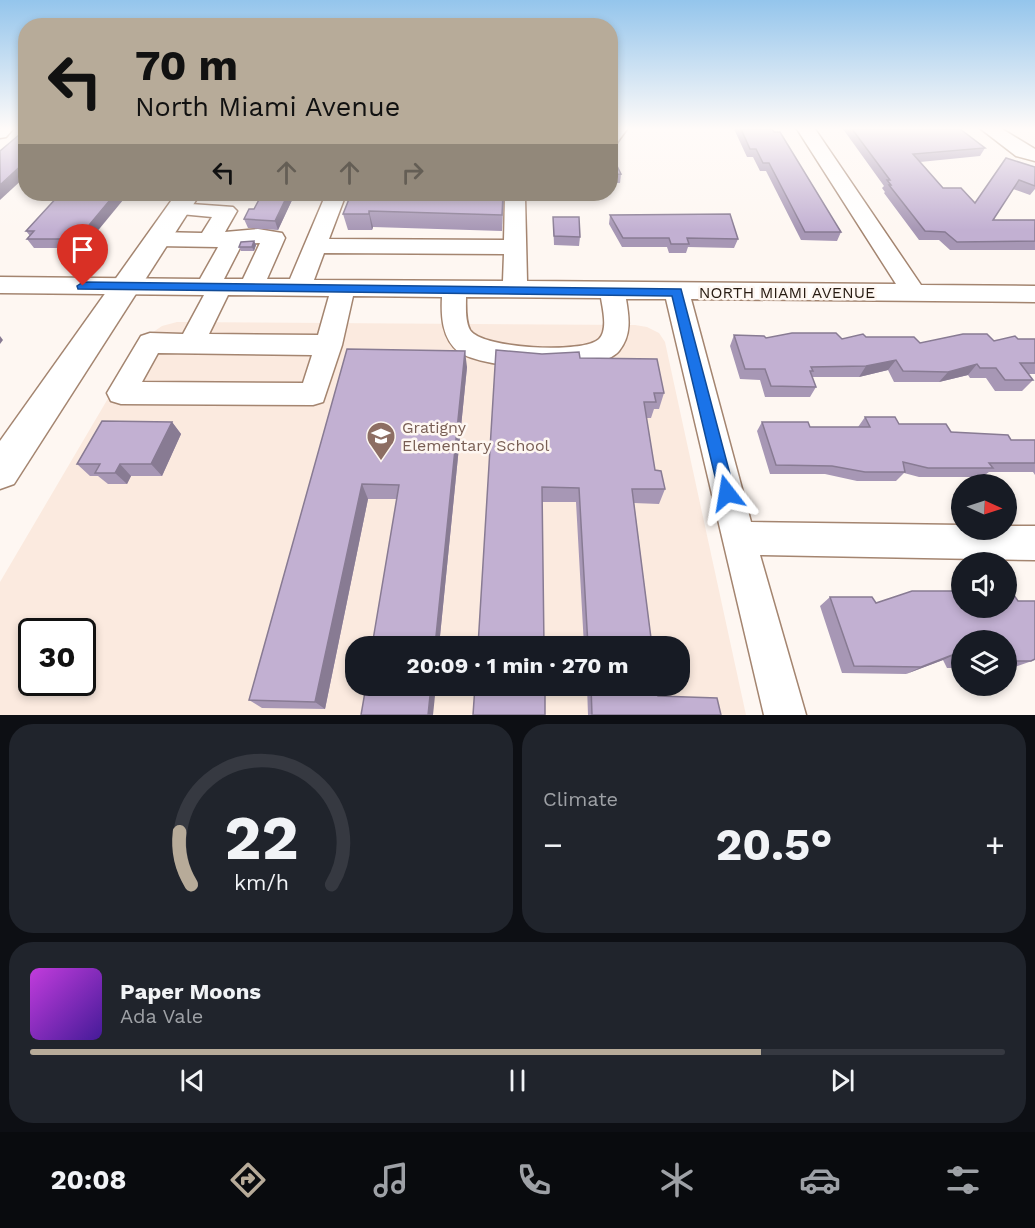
<!DOCTYPE html>
<meta charset="utf-8">
<style>
:root{--surface:#171b24;--page:#20242c;--text:#f1f3f6;--muted:#9ea1a6;--line:#363941;--accent:#b7ab99}
body{margin:0;font-family:"Work Sans",sans-serif;background:var(--page);color:var(--text);height:100vh;display:flex;flex-direction:column;font-size:22px;white-space:nowrap}
*{box-sizing:border-box;margin:0}
p{font-size:20px;color:var(--muted)}
.icon{flex:none;width:33px;height:33px;fill:none;stroke:currentColor;stroke-width:2;stroke-linecap:round;stroke-linejoin:round}
.map{position:relative;height:715px;overflow:hidden}
.panel{display:flex;flex-direction:column;gap:9px;padding:9px;background:#0d0f14;flex:1}
.panel>*{flex:none}
.guide{position:absolute;left:18px;top:18px;width:600px;height:183px;border-radius:24px;box-shadow:0 3px 9px #0003;background:#b7ab99;color:#111;overflow:hidden}
.needle{width:39px;rotate:93deg}
.buttons{position:absolute;left:951px;top:474px;display:grid;gap:12px}
.buttons a{display:grid;place-items:center;width:66px;height:66px;border-radius:50%;background:var(--surface);box-shadow:0 3px 9px #0003;font-size:30px}
.speed{position:absolute;left:18px;top:618px;display:flex;gap:12px;font-size:30px;font-weight:700;text-align:center}
.speed>*{display:grid;place-content:center;width:78px;height:78px;border-radius:50%;background:var(--surface);box-shadow:0 3px 9px #0003;line-height:1}
.speed .limit{border:3px solid #111;border-radius:9px;background:#fff;color:#111}
.pin{position:absolute;display:grid;place-items:center;width:51px;height:51px;color:#fff;margin:-62px -26px;border-radius:50% 50% 50% 0;rotate:-45deg;box-shadow:0 0 6px #0007}
.pin .icon{rotate:45deg}
.me{position:absolute;width:66px;margin:-33px;rotate:346deg;stroke-linejoin:round;filter:drop-shadow(0 0 4px #0008)}
.turn{display:flex;align-items:center;gap:21px;height:126px;padding:0 18px;font-size:27px}
.turn .icon{width:78px;height:78px;stroke-width:2.5}
.turn b{display:block;font-size:42px;line-height:51px}
.lanes{display:flex;align-items:center;height:57px;padding:0 18px;background:#0003;justify-content:center;gap:30px;direction:ltr}
.lanes .off{opacity:.35}
.big{font-size:45px;font-weight:700;line-height:1.1}
.panel .tile{flex:1;display:flex;flex-direction:column;justify-content:center;gap:9px;min-width:0;padding:0 21px;border-radius:24px;background:var(--page)}
.panel .dial{align-items:center;gap:0}
.dial svg{height:156px;overflow:visible;fill:none;stroke:var(--line);stroke-width:7;stroke-linecap:round;text-anchor:middle}
.dial text{fill:var(--text);stroke:none}
.song{display:flex;align-items:center;gap:18px}
.cover{width:72px;height:72px;border-radius:9px;background:linear-gradient(135deg,hsl(290 70% 55%),hsl(260 70% 35%))}
.played{height:6px;border-radius:3px;background:linear-gradient(90deg,var(--accent) 75%,var(--line) 75%)}
.keys{display:flex;justify-content:space-around;direction:ltr}
.heat{display:flex;justify-content:space-between;align-items:center;font-size:33px;direction:ltr}
.panel .tiles{flex:1;display:grid;gap:9px;grid-template-columns:1fr 1fr}
.tile:last-child{grid-column:span 2}
.trip{position:absolute;left:345px;top:636px;width:345px;height:60px;border-radius:24px;background:var(--surface);box-shadow:0 3px 9px #0003;font-weight:700;line-height:60px;text-align:center}
.dock{display:flex;height:96px;justify-content:space-around;align-items:center;background:#090b0e;color:var(--muted)}
.dock .icon{width:42px;height:42px}
.dock .on{color:var(--accent)}
.dock b{font-size:27px;color:var(--text)}
.map>svg:first-child{display:block}
.built{fill:#fbeadf;fill-rule:evenodd}
.lines{fill:none;stroke-linecap:round;stroke-linejoin:round}
.minor-casing{stroke:#a48570;stroke-width:3}
.major-casing{stroke:#a48570;stroke-width:3}
.minor{fill:#fff;fill-rule:evenodd}
.major{fill:#fff;fill-rule:evenodd}
.wall{fill:#a797b5}
.shaded-wall{fill:#887b93}
.building{fill:#c2b0d2;stroke:#887b93;stroke-width:1.5}
.route{fill:#1a73e8;stroke:#114b97;stroke-width:1.5}
.labels{text-anchor:middle;dominant-baseline:central;stroke-width:5;stroke-linejoin:round;paint-order:stroke}
.street-label{font-size:16px;fill:#271b12;stroke:#fef7f2}
.education-label{font-size:16px;fill:#785e54;stroke:#fef7f2;text-anchor:start}
</style>
<div class="map">
<svg width="1035" height="715" viewBox="0 0 1035 715">
<rect width="100%" height="100%" fill="#fef7f2"/>
<path class="built" d="M177,322L635,325L647,327L659,333L665,342L746,715H0V582L143,339L162,326ZM32,632H82V682H32ZM356,646H680V686H356Z"/>
<g class="lines">
<g class="minor-casing">
<g id="minor">
<polygon points="0,129 13,129 6,137 0,138"/>
<polygon points="610,129 627,129 616,144 610,145"/>
<path d="M797,129H815L921,285L1035,286V302L691,299L751,522L962,525V530H1006V526H1035V560L760,555L806,715H764L666,299H626C629,317 632,335 619,351C598,376 485,370 459,352C442,339 441,316 442,297L353,296L342,345L323,402L313,405L121,404L111,401L107,393L141,336L150,333L183,334L204,295L0,293V277L200,279L218,247L157,246L149,244L146,239L149,234L157,232L202,233L212,217L170,213L167,209L170,205L177,203L233,207L237,211L225,232L258,229L282,233L285,238L267,279H290L326,194H346L329,239L504,240L505,197L507,194H523L525,197L527,281L896,284ZM260,243L243,279H224L242,244ZM324,253L504,254L503,281L314,280ZM228,295L329,296L318,335L209,334ZM466,297L601,298C603,310 608,330 599,339C584,354 482,349 470,330C465,321 466,307 466,297ZM158,353L312,355L303,383L142,382Z"/>
<polygon points="981,129 1002,129 1035,149 1035,161 1016,156"/>
</g>
</g>
<g class="major-casing">
<polygon id="major" points="176,194 200,194 14,484 0,489 0,441"/>
</g>
<use href="#minor" class="minor"/>
<use href="#major" class="major"/>
</g>
<g class="wall">
<polygon points="734,129 772,129 841,232 837,241 801,240 766,171 760,171 753,157 747,157"/>
<polygon points="843,129 960,129 985,148 980,156 920,162 943,188 975,203 1035,167 1035,189 1030,195 1013,189 993,220 1035,220 1035,250 950,250 939,240 919,240 884,193 885,192 882,188 884,186"/>
<polygon points="610,158 621,174 620,183 610,183"/>
<polygon points="60,194 91,239 84,239 77,248 34,248 27,239 30,236 26,231"/>
<polygon points="262,194 292,194 293,198 278,230 248,228 244,219 254,209"/>
<polygon points="351,194 503,194 502,231 373,227 372,230 348,230 343,214"/>
<polygon points="610,215 738,239 734,248 688,247 686,253 669,253 667,247 622,247 609,224"/>
<polygon points="553,217 580,237 579,246 554,245"/>
<polygon points="254,241 256,245 254,251 241,251 239,247"/>
<polygon points="734,335 766,338 842,339 866,337 920,343 1018,339 1035,339 1035,374 1028,374 1033,380 1022,391 995,391 986,378 970,378 968,375 939,382 894,382 888,370 859,377 812,377 816,387 810,397 765,397 760,380 740,379 730,346"/>
<polygon points="347,349 467,367 439,646 372,646 397,499 368,499 325,709 262,708 249,700"/>
<polygon points="580,358 664,393 659,409 654,409 651,418 646,418 655,470 665,489 659,504 634,503 652,646 584,646 576,502 542,502 478,646"/>
<polygon points="865,417 899,424 1011,440 1035,440 1035,475 1033,472 989,472 982,477 919,477 904,473 896,481 857,481 825,474 770,474 757,431 762,422 810,427 858,427"/>
<polygon points="172,422 181,434 162,476 131,476 127,484 108,484 98,476 90,476 77,464"/>
<polygon points="912,591 962,591 962,608 1006,608 1006,597 1014,595 1018,601 1035,601 1035,660 1012,668 1006,668 1006,640 962,640 962,668 947,668 943,660 906,674 842,673 820,606 830,597 872,597 876,603"/>
<polygon points="587,686 657,686 658,696 721,715 588,715"/>
</g>
<g class="shaded-wall">
<polygon points="26,161 26,176 0,200 0,185"/>
<polygon points="115,194 128,194 91,239 85,230"/>
<polygon points="288,194 292,194 293,198 278,230 275,221"/>
<polygon points="503,194 504,195 502,231"/>
<polygon points="369,211 373,227 372,230 369,214"/>
<polygon points="78,230 84,239 77,248 70,239"/>
<polygon points="254,241 256,245 254,251 252,247"/>
<polygon points="0,336 3,340 0,344"/>
<polygon points="465,351 467,367 439,646 435,646"/>
<polygon points="896,360 888,370 859,377 866,366"/>
<polygon points="977,364 968,375 939,382 948,372"/>
<polygon points="172,422 181,434 162,476 151,464"/>
<polygon points="120,464 131,476 127,484 115,473"/>
<polygon points="362,484 368,499 325,709 315,702"/>
<polygon points="960,652 943,660 906,674 921,667"/>
<polygon points="431,686 436,686 433,715 428,715"/>
</g>
<g class="building">
<polygon points="26,129 26,161 0,185 0,151"/>
<polygon points="741,129 772,129 774,132 780,132 841,232 805,232 769,163 763,163 756,149 750,149"/>
<polygon points="852,129 960,129 985,148 913,154 943,188 961,188 975,203 1006,158 1035,167 1035,186 1019,180 993,220 1035,220 1035,241 957,242 945,232 925,231 889,185 891,185 887,180 890,180"/>
<polygon points="610,158 613,158 621,174 610,175"/>
<polygon points="60,194 115,194 85,230 78,230 70,239 27,239 34,231 26,231"/>
<polygon points="262,194 288,194 275,221 244,219 249,209 254,209"/>
<polygon points="351,194 503,194 502,215 369,211 369,214 343,214"/>
<polygon points="730,214 738,239 687,238 689,244 671,244 669,238 623,238 610,215"/>
<polygon points="553,217 579,217 580,237 554,236"/>
<polygon points="254,241 252,247 239,247 241,242"/>
<polygon points="792,333 836,333 842,339 863,334 866,337 914,337 920,343 963,334 987,334 994,341 1015,336 1018,339 1035,339 1035,363 1020,363 1033,380 1005,380 996,368 980,368 977,364 948,372 903,371 896,360 866,366 811,367 813,371 810,371 816,387 771,386 765,369 745,369 734,335 764,336 766,338"/>
<polygon points="347,349 465,351 435,646 372,646 399,485 362,484 315,702 249,700"/>
<polygon points="496,350 542,354 579,352 580,358 657,359 664,393 654,393 656,402 644,402 655,470 661,471 665,489 632,489 652,646 588,646 579,488 542,487 544,646 478,646"/>
<polygon points="865,417 895,417 899,424 946,424 951,432 1008,435 1011,440 1035,440 1035,463 989,463 993,468 928,468 903,462 905,472 865,472 832,466 776,465 762,422 808,422 810,427 870,427"/>
<polygon points="102,421 172,422 151,464 120,464 115,473 95,473 100,464 77,464"/>
<polygon points="912,591 962,591 962,608 1006,608 1006,597 1014,595 1018,601 1035,601 1035,659 1031,661 1006,661 1006,640 962,640 962,656 960,652 921,667 854,666 830,597 872,597 876,603"/>
<polygon points="366,686 431,686 428,715 361,715"/>
<polygon points="475,686 545,686 545,715 473,715"/>
<polygon points="591,686 657,686 658,696 717,698 721,715 592,715"/>
</g>
<linearGradient id="sky" x2="0" y2="1"><stop stop-color="#94c5ec"/><stop offset="0.56" stop-color="#fffbf9"/><stop offset="1" stop-color="#fffbf9" stop-opacity="0"/></linearGradient>
<rect width="1035" height="230" fill="url(#sky)"/>
<polygon class="route" points="83,282 681,289 735,493 733,498 727,501 721,498 719,493 672,296 78,289 77,286"/>
<defs>
<g id="school-pin" transform="scale(1.5)"><path d="M0 17L-7.5 6A9.5 9.5 0 1 1 7.5 6Z" fill="#8d6e63" stroke="#fef7f2"/><path d="M0-5L7-2L0 1L-7-2ZM-4 1L0 2.5L4 1V4Q0 6-4 4Z" fill="#fff"/></g>
</defs>
<g fill-rule="evenodd">
<use href="#school-pin" x="381" y="436"/>
</g>
<g class="labels">
<g class="street-label">
<text x="787" y="292">NORTH MIAMI AVENUE</text>
</g>
<g class="education-label">
<text x="402" y="427">Gratigny<tspan x="402" dy="18">Elementary School</tspan></text>
</g>
</g>
</svg>
<div class="buttons">
<a><svg class="needle" viewBox="-14 -14 28 28"><path d="M0-13l5 13h-10z" fill="#e53935"/><path d="M0 13l5-13h-10z" fill="#9ea1a6"/></svg></a>
<a><svg class="icon" aria-label="sound" viewBox="0 0 24 24"><path d="M4 9h4l5-4v14l-5-4H4zM17 9q2 3 0 6"/></svg></a>
<a><svg class="icon" aria-label="layers" viewBox="0 0 24 24"><path d="M12 4l9 5-9 5-9-5zM3 14l9 5 9-5"/></svg></a>
</div>
<div class="speed"><div class="limit">30</div></div>
<div class="pin" style="left:83px;top:286px;background:#d93025"><svg class="icon" aria-label="arrive" viewBox="0 0 24 24"><path d="M6 21V4h12l-3 4 3 4H6"/></svg></div>
<svg class="me" style="left:727px;top:493px" viewBox="-20 -20 40 40"><path d="M0-17L14 15 0 8-14 15z" fill="#1a73e8" stroke="#fff" stroke-width="4"/></svg>
<div class="trip">20:09 · 1 min · 270 m</div>
<div class="guide">
<div class="turn"><svg class="icon" aria-label="left" viewBox="0 0 24 24"><path d="M17 20v-9H6M10 6l-5 5 5 5"/></svg><div><b>70 m</b>North Miami Avenue</div></div>
<div class="lanes"><svg class="icon" aria-label="left" viewBox="0 0 24 24"><path d="M17 20v-9H6M10 6l-5 5 5 5"/></svg><svg class="icon off" aria-label="ahead" viewBox="0 0 24 24"><path d="M12 20V5M6 11l6-6 6 6"/></svg><svg class="icon off" aria-label="ahead" viewBox="0 0 24 24"><path d="M12 20V5M6 11l6-6 6 6"/></svg><svg class="icon off" aria-label="right" viewBox="0 0 24 24"><path d="M7 20v-9h11M14 6l5 5-5 5"/></svg></div>
</div>
</div>
<section class="panel">
<div class="tiles">
<div class="tile dial"><svg viewBox="0 0 100 80">
<path d="M14 69A42 42 0 1 1 86 69"/>
<path d="M14 69A42 42 0 0 1 8 42" stroke="#b7ab99"/>
<text x="50" y="56" font-size="32" font-weight="700">22</text>
<text x="50" y="72" font-size="11">km/h</text>
</svg></div>
<div class="tile"><p>Climate</p>
<div class="heat"><a>−</a><b class="big">20.5°</b><a>+</a></div>
</div>
<div class="tile">
<div class="song"><i class="cover"></i><div><b>Paper Moons</b><p>Ada Vale</p></div></div>
<div class="played"></div>
<div class="keys"><svg class="icon" aria-label="previous" viewBox="0 0 24 24"><path d="M18 5L8 12l10 7zM5 5v14"/></svg><svg class="icon" aria-label="pause" viewBox="0 0 24 24"><path d="M8 5v14M16 5v14"/></svg><svg class="icon" aria-label="next" viewBox="0 0 24 24"><path d="M6 5l10 7-10 7zM19 5v14"/></svg></div>
</div>
</div>
</section>
<nav class="dock">
<b>20:08</b>
<svg class="icon on" aria-label="directions" viewBox="0 0 24 24"><path d="M12 3l9 9-9 9-9-9zM9 14v-3h6M13 9l2 2-2 2"/></svg>
<svg class="icon" aria-label="music" viewBox="0 0 24 24"><path d="M9 18V5l10-2v13"/><circle cx="6" cy="18" r="3"/><circle cx="16" cy="16" r="3"/></svg>
<svg class="icon" aria-label="phone" viewBox="0 0 24 24"><path d="M5 4h4l2 5-3 2q2 4 5 5l2-3 5 2v4C11 20 4 13 5 4z"/></svg>
<svg class="icon" aria-label="climate" viewBox="0 0 24 24"><path d="M12 3v18M4 7l16 10M4 17L20 7"/></svg>
<svg class="icon" aria-label="car" viewBox="0 0 24 24"><path d="M5 17H2v-5l4-1 3-4h7l3 4 3 1v5h-3M9 17h6M6 11h13"/><circle cx="7" cy="17" r="2"/><circle cx="17" cy="17" r="2"/></svg>
<svg class="icon" aria-label="filters" viewBox="0 0 24 24"><path d="M4 7h16M4 17h16"/><circle cx="9" cy="7" r="2"/><circle cx="15" cy="17" r="2"/></svg>
</nav>
